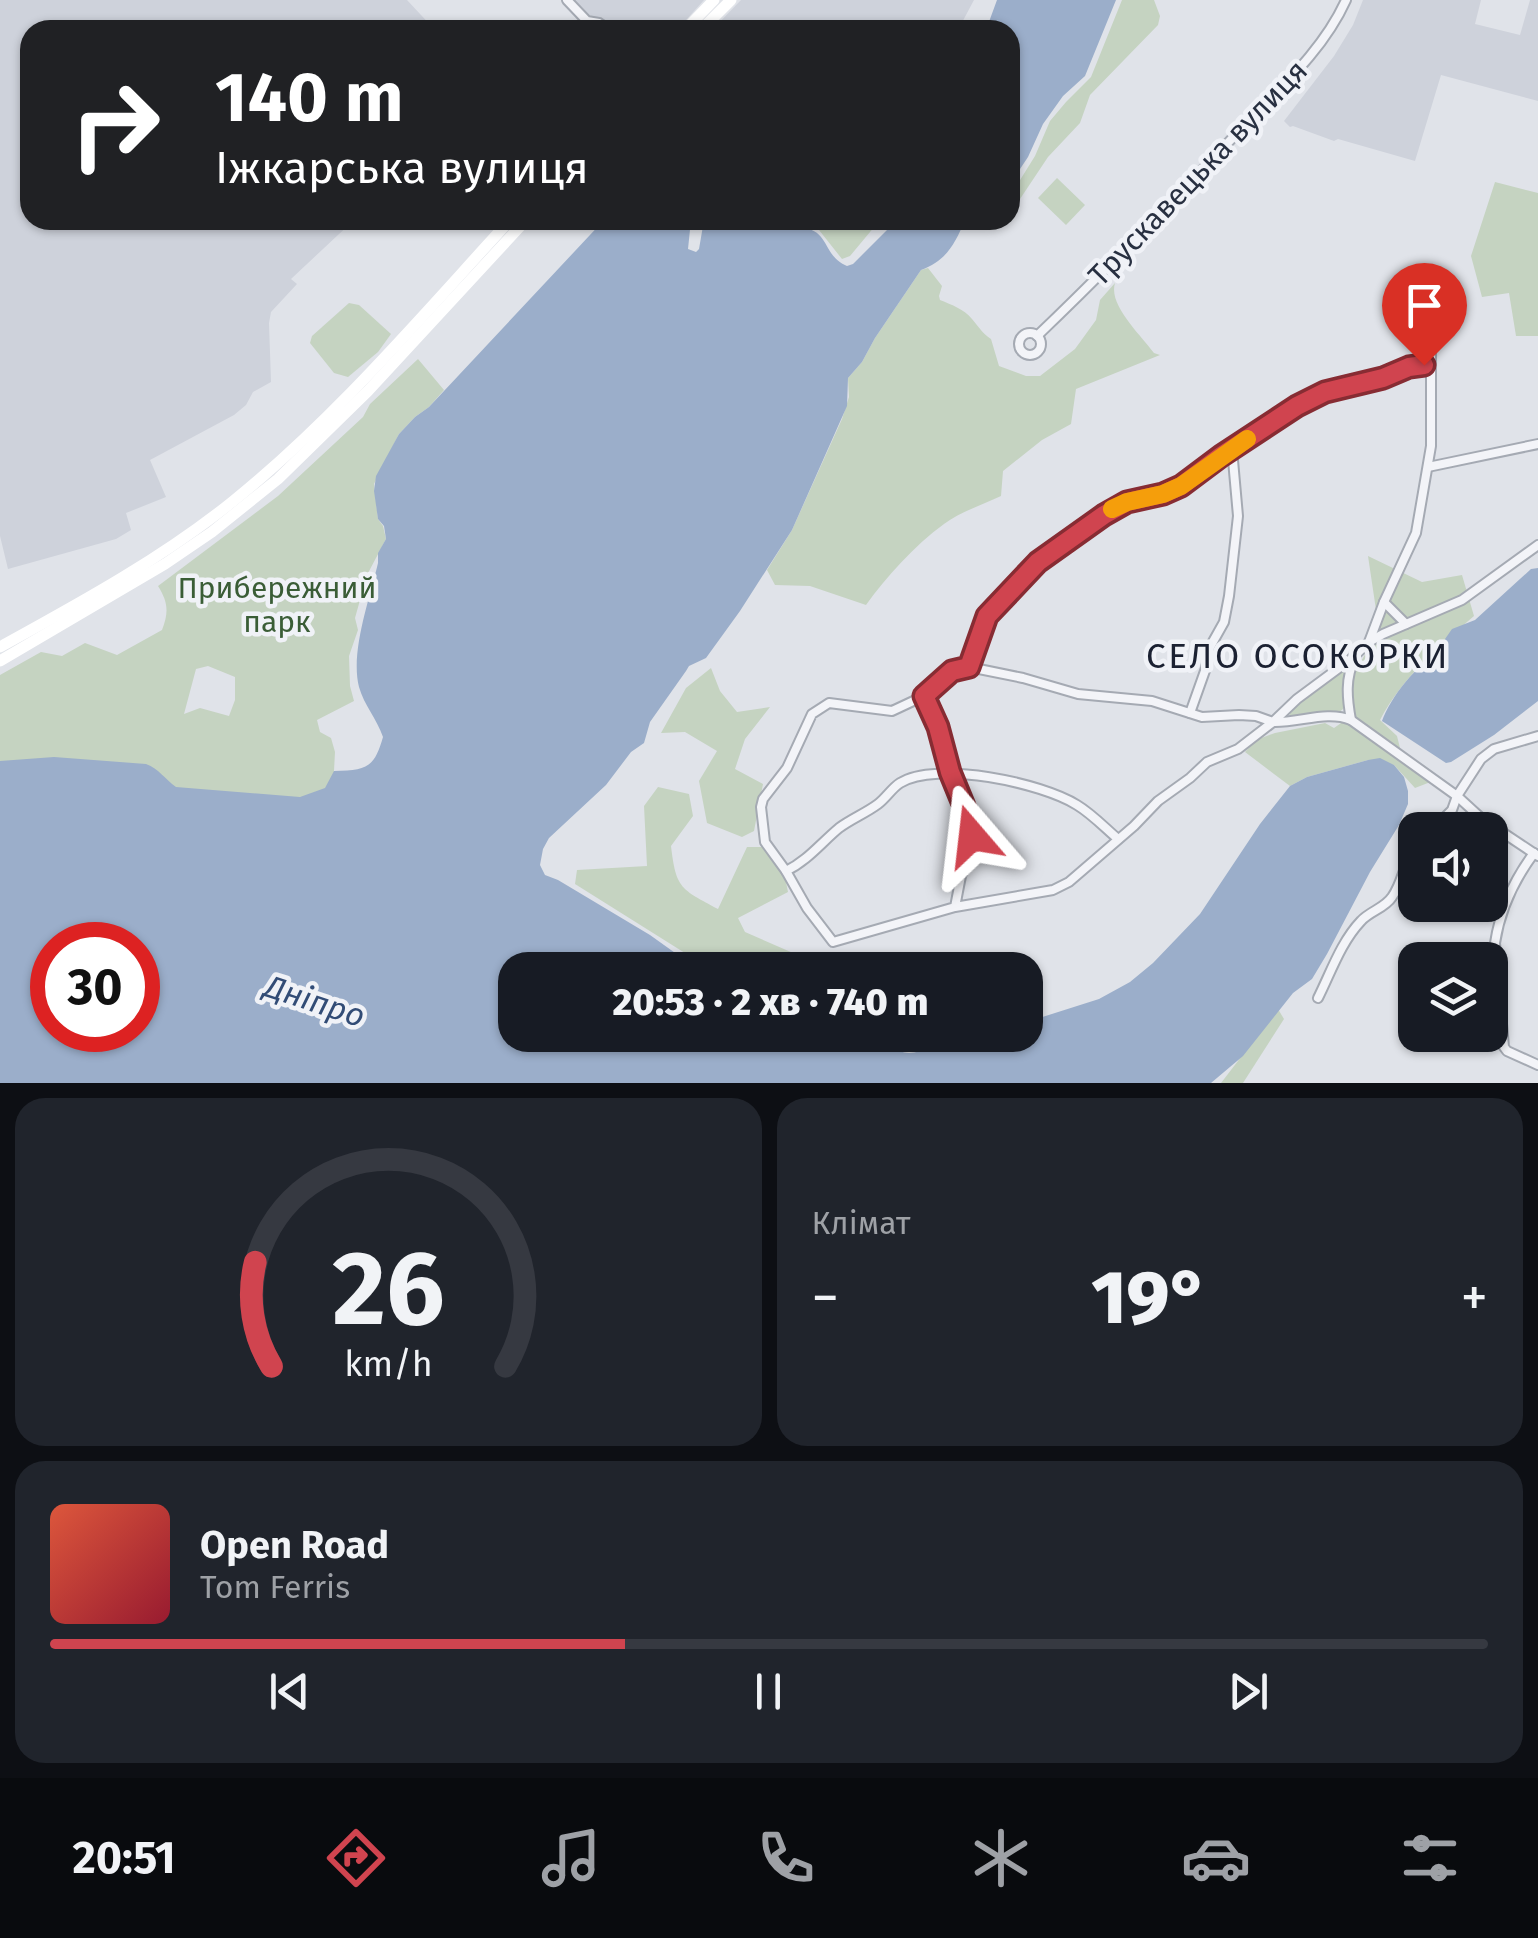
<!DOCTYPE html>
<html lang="uk">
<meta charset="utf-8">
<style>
:root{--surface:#171b24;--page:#20242c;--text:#f1f3f6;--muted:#9ea1a6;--line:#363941;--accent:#d0444f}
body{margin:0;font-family:"Fira Sans",sans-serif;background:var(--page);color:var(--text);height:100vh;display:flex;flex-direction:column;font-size:38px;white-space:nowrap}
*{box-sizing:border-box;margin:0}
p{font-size:32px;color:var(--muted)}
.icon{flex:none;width:55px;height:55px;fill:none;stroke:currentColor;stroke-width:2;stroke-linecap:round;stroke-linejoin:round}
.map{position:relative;height:1083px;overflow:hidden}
.side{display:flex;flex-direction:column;gap:15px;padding:15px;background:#0d0f14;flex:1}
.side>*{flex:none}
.guide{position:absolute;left:20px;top:20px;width:1000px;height:210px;border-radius:30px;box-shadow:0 2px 8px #0004;background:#202124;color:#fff;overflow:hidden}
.tools{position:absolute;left:1398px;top:812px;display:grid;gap:20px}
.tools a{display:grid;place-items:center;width:110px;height:110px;border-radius:20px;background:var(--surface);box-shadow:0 2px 8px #0004;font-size:50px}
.speed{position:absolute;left:30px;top:922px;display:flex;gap:20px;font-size:50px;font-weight:700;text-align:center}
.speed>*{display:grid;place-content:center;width:130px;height:130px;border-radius:50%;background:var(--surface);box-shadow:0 2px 8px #0004;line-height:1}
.speed .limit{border:15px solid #d22;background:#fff;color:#111}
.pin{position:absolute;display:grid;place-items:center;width:85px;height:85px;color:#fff;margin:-102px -42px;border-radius:50% 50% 50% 0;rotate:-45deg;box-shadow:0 0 10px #0007}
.pin .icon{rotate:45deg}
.me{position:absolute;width:110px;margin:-55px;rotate:343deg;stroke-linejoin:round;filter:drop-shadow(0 0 8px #0008)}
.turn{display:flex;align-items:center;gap:35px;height:210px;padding:0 30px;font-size:45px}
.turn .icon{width:130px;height:130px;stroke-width:2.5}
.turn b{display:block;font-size:70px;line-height:85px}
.big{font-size:75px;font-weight:800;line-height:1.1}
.side .tile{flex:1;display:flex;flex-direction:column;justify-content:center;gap:15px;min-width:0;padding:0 35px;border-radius:30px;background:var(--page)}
.side .dial{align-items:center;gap:0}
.dial svg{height:260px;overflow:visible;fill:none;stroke:var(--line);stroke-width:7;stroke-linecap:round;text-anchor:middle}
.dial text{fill:var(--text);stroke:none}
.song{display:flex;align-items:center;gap:30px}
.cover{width:120px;height:120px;border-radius:15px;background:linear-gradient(135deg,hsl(10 70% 55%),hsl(350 70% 35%))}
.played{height:10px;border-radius:5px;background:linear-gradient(90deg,var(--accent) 40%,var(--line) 40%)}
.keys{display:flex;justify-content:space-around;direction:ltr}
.heat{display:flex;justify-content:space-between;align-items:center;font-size:55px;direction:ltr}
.side .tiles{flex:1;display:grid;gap:15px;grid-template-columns:1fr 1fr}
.tile:last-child{grid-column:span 2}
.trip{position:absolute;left:498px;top:952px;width:545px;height:100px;border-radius:30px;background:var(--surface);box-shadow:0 2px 8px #0004;font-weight:800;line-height:100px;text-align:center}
.tabs{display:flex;height:160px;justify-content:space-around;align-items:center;background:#090b0e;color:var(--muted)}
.tabs .icon{width:70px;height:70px}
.tabs .active{color:var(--accent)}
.tabs b{font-size:45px;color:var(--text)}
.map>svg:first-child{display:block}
.built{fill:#ced2db}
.green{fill:#c5d3c1;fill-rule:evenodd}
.water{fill:#9baeca;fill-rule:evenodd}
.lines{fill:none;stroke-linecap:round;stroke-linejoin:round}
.street-casing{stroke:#a5aab3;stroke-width:12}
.street{stroke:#f3f4f8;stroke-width:8}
.secondary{stroke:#fff;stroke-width:11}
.route-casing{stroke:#872c33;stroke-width:25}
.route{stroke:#d0444f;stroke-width:18}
.slow{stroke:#f59e0b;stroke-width:18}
.labels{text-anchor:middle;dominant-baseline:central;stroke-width:9;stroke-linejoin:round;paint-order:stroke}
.street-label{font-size:30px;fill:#283041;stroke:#f0f2f7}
.park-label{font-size:30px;fill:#3a5d36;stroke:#f0f2f7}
.water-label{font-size:32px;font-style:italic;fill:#324c76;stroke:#f0f2f7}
.quarter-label{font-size:35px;letter-spacing:2.5px;fill:#1b2132;stroke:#f0f2f7}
</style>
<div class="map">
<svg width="1538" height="1083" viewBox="0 0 1538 1083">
<rect width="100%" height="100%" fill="#e0e3e9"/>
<g class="built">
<polygon points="0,0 407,0 435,30 30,30 30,220 354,220 291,279 297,284 271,312 269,323 271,382 253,392 246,405 234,415 150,460 166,497 126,513 131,530 116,539 8,569 0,536"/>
<polygon points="563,0 704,0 677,30 590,30"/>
<polygon points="741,0 974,0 958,30 712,30"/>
<polygon points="1363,0 1481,0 1475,24 1520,35 1530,0 1538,0 1538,101 1441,75 1415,161 1338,139 1334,141 1293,126 1290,127 1284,121 1334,56 1353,25"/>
</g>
<g class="green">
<polygon points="1122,0 1154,0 1160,16 1158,25 1090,95 1080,123 1048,157 1020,199 1010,208 1010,196 1035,156 1050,121 1066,102 1091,77"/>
<polygon points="1057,178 1085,205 1066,225 1038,198"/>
<polygon points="1495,182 1538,193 1538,336 1516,336 1509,293 1482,297 1471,256"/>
<polygon points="791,220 880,220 850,256 842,259 819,230 791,222"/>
<path d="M928,268L942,286L939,296L940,300C952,305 964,309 972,319C979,327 982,333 991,339L999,366L1026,376H1040L1075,349L1096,320L1100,300L1115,283C1108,305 1141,335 1154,353L1160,355L1076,389L1071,424L1042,440L1003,471L1001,496C982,505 960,512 944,524C914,546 887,576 866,605L810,586L775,585L767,570L792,530L842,419L849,397L848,378L862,362L875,338L921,270Z"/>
<polygon points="349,303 359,305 391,334 378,352 348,377 334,373 310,343 312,336"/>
<path d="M418,359L444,390L429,407L415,417L399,434L374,484L378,519L383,526L386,539L367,575L355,618L358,630L349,656L350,686L354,701L317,720L320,732L331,738L335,752L334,771L345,812L0,799V675L41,652L62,656L85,643L117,655L162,630C169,612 168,602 158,586L278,496L363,417L370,404ZM208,666L235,677V700L229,716L200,708L184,714L196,669Z"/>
<path d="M1368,556L1422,582L1462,575L1474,616C1438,647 1402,678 1380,720L1397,736L1400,748L1355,720L1351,679L1379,630Z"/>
<path d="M1347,667L1343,691V709L1337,714C1321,711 1307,720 1290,716L1289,712L1296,704Z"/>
<polygon points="711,668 720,691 737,712 770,707 745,739 735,769 763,784 754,831 742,837 707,823 699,781 717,751 685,732 661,733 686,688"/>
<polygon points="1344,721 1351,724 1359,732 1362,730 1433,781 1415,788 1394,765 1368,760 1307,777 1290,786 1245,752 1256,740 1275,733 1325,723 1334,728"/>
<path d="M658,787L689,794L693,816L671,846C676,889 681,889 718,909L747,847H764L785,877L788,892L738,918L745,932L800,956L791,970H712L575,884L577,870L647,866L644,806Z"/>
<polygon points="1278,1009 1284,1019 1243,1083 1221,1083"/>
</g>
<g class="water">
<polygon points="997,0 1116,0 1085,76 1063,96 1043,124 1028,157 1010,184 1010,30 986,30"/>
<path d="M604,220H691L688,249L696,252L699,249L704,220H790L792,227C833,226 819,254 847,266L853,264L897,220H965C955,244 946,261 921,270L875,338L862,362L848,378L847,406L792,530L740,611L706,658L689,666L686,671L650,722L644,743L631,752L606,785L549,838L543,849L540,865L545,875L558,880L650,935L699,970H515V1035H880C890,1048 902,1057 920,1051C927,1048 933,1042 941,1041C956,1037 972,1045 988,1044C1004,1043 1006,1035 1025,1035V1025L1033,1020L1099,999L1130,982L1153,963L1200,914L1260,824L1290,786L1307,777L1368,760L1380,758L1394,765L1404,777L1408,791V804L1399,825L1370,872L1327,954L1312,979L1293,993L1243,1056L1211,1083H0V761L54,757L146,764C159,769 165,779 176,787L300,797L325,788L334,771C366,770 374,769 383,737C377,719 364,705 359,687C350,652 370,598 378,563V553L386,539L384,526L378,519L374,491L376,476L399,434L415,417L429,407ZM138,945V1030H52V945Z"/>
<path d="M1538,568V701L1494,735L1451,762L1446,763L1382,721C1390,699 1418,659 1442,656L1446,650L1445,639L1452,629L1475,620L1531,569Z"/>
</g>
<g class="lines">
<g class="street-casing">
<g id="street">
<polyline points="567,0 587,21 599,23 609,30"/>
<circle cx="1030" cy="344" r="11"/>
<path d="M1037,336C1107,269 1174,200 1241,129C1279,89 1323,51 1346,0"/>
<polyline points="1428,467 1538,444"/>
<polyline points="1384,602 1406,624"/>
<polyline points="1369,642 1384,602 1416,533 1431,446 1431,351"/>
<path d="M1355,658C1345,678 1347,698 1351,720L1457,796L1481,818L1538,856"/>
<polyline points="969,667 1023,678 1078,694 1152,701 1202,717 1239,715 1256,716 1273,722 1297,699 1351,659 1369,642 1383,634 1462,600 1538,545"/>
<polyline points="924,696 952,671 969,667 987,616 1038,562 1113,509 1127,502 1163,494 1181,486 1221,456 1297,406 1325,393 1383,378 1409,367 1430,364"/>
<polyline points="1190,713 1206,668 1210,647 1224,622 1229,596 1238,516 1232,449"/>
<polyline points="1432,830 1452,810 1457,796 1481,759 1494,749 1538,736"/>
<path d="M1534,853C1514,880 1500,910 1495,943L1504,1047L1507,1051L1538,1065"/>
<path d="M786,871C807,861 821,843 839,828C851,819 866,813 878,804C886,798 892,788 900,783C936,760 1042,783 1077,805C1092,814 1105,828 1118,839"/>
<path d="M955,907L961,876L971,850L972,836L967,811L950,772L938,727L924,696L892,711L829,703L812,714L787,768L763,799L761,807L765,842L786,871L807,908L833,942L955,907L1053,890L1069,882L1134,826L1158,801L1190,778L1207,762L1238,749L1273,722C1299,723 1327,710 1351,720"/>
<path d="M1318,998C1331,972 1341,942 1361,921C1370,911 1385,908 1392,897C1403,882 1404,862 1415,847"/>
</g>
</g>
<use href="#street" class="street"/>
<g class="secondary">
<polyline points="685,30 714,0"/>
<polyline points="701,30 731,0"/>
<path d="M0,647C80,603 161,559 232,502C335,419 421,317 510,220"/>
<polyline points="0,661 165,564 212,532 278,479 368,391 526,220"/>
</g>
</g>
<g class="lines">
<g class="route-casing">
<polyline id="route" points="972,836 966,811 950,772 938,727 924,696 952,671 969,667 987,616 1038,562 1104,515 1127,502 1163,494 1181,486 1221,456 1297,406 1325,392 1383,378 1409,367 1424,365"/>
</g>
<use href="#route" class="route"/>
<polyline class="slow" points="1112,509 1127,502 1163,494 1181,486 1247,439"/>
</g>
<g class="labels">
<g class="street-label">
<text transform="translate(1198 173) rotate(-46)">Трускавецька вулиця</text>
</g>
<g class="park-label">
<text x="277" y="588">Прибережний<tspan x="277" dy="34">парк</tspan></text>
</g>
<g class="water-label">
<text transform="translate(315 1001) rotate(18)">Дніпро</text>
</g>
<g class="quarter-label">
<text x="1298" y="656">СЕЛО ОСОКОРКИ</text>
</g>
</g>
</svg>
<div class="tools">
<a><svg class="icon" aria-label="sound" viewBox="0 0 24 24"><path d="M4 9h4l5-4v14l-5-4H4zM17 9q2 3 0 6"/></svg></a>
<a><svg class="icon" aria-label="layers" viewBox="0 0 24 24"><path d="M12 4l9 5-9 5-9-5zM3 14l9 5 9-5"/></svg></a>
</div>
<div class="speed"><div class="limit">30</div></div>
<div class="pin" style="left:1424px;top:365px;background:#d93025"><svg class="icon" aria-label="arrive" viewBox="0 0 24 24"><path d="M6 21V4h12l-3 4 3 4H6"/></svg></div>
<svg class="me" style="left:972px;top:836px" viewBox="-20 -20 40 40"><path d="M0-17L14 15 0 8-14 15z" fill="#d0444f" stroke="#fff" stroke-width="4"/></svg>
<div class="trip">20:53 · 2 хв · 740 m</div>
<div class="guide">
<div class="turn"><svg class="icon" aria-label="right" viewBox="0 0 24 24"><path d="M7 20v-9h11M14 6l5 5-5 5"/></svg><div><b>140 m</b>Іжкарська вулиця</div></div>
</div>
</div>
<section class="side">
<div class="tiles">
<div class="tile dial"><svg viewBox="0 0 100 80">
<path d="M14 69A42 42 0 1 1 86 69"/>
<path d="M14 69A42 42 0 0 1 9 37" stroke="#d0444f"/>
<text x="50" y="56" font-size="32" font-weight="700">26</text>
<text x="50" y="72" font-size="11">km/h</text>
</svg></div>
<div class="tile"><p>Клімат</p>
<div class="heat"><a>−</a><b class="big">19°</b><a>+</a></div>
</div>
<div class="tile">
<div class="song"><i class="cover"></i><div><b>Open Road</b><p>Tom Ferris</p></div></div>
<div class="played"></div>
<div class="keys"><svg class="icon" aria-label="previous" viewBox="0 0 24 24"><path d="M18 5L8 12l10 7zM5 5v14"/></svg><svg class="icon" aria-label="pause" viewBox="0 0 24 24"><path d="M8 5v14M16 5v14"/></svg><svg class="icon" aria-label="next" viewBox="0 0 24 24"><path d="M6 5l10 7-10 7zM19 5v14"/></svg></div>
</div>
</div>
</section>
<nav class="tabs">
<b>20:51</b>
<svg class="icon active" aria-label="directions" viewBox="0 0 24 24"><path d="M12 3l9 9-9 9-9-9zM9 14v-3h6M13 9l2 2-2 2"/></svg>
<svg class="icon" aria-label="music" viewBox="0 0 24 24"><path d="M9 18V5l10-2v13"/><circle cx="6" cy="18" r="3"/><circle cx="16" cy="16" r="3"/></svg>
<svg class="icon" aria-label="phone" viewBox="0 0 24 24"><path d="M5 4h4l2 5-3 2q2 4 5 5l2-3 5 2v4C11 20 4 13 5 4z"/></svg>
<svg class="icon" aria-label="climate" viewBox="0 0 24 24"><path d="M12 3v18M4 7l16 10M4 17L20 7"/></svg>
<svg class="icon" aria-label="car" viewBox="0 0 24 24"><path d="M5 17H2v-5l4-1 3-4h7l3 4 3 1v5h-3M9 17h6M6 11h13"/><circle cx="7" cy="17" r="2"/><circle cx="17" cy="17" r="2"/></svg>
<svg class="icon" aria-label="filters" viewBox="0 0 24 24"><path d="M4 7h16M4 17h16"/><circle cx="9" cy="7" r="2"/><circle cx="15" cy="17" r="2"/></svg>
</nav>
